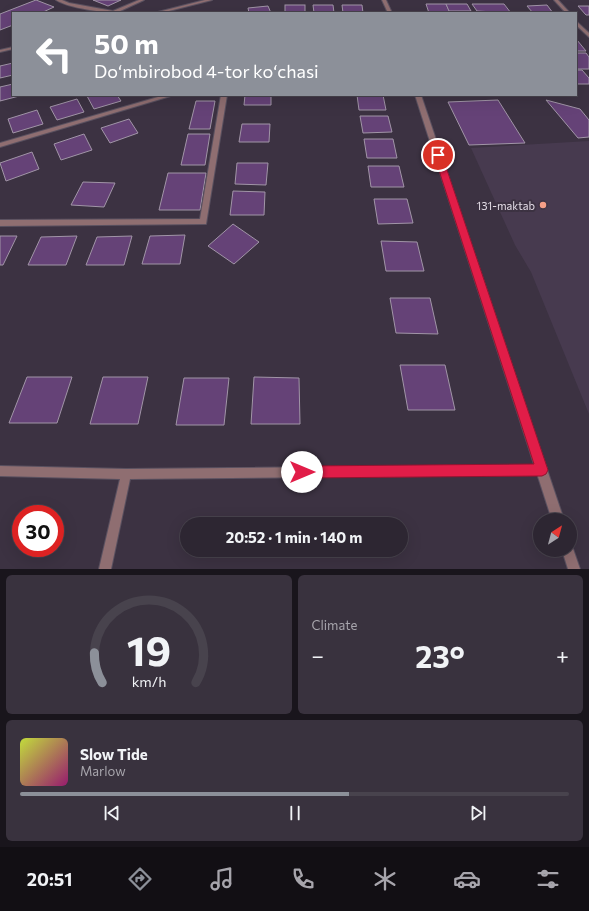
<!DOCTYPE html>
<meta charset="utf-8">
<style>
:root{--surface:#2d2632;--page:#39323e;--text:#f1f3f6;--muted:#a7a5ac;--line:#48434d;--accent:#8c9099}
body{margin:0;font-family:Commissioner,sans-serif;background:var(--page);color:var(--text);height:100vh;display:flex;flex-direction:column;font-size:15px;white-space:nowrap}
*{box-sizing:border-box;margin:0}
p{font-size:13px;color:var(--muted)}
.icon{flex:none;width:22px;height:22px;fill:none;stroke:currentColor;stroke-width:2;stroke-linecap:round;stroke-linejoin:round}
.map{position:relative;height:569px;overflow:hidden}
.details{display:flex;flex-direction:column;gap:6px;padding:6px;background:#19151c;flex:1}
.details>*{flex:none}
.guide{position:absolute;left:12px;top:12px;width:565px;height:84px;border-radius:0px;box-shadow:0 4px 16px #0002,0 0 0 1px var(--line);background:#8c9099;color:#fff;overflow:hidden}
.needle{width:26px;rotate:36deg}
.tools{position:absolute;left:533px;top:513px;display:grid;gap:8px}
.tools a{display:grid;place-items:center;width:44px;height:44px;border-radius:50%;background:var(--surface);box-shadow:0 4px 16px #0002,0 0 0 1px var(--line);font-size:20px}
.speed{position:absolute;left:12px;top:505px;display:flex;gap:8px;font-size:20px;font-weight:700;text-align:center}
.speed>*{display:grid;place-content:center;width:52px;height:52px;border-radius:50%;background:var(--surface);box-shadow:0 4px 16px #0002,0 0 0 1px var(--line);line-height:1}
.speed .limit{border:6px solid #d22;background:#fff;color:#111}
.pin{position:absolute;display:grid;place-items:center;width:34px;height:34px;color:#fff;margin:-17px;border:2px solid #fff;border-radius:50%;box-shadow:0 1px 4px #0007}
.me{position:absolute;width:44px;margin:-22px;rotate:90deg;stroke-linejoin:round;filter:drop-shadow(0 0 3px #0008)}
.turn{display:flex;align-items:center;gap:14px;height:84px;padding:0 16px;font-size:18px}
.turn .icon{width:52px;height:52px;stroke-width:2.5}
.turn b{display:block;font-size:28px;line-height:34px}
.big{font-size:30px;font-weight:700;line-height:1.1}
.details .card{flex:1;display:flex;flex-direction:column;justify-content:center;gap:6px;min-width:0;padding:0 14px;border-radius:6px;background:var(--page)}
.details .dial{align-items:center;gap:0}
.dial svg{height:104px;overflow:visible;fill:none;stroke:var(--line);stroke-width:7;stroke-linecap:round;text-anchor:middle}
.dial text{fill:var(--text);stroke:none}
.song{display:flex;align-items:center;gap:12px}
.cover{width:48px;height:48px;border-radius:6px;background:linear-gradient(135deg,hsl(70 70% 55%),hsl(320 70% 35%))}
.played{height:4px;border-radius:2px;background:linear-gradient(90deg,var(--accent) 60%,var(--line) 60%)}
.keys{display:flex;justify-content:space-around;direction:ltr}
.heat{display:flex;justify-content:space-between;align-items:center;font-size:22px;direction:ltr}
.details .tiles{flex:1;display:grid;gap:6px;grid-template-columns:1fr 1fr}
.card:last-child{grid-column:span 2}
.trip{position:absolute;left:180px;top:517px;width:228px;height:40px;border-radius:20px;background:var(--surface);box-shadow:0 4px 16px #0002,0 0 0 1px var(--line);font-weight:700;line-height:40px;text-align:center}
.tab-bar{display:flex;height:64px;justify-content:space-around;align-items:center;background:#120f14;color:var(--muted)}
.tab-bar .icon{width:28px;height:28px}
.tab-bar .selected{color:var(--accent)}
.tab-bar b{font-size:18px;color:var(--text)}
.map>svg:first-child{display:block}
.built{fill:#473a4f}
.building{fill:#654277;stroke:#a195a7}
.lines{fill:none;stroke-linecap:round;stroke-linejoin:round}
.service-casing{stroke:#5a5160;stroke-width:2}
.minor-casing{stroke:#5a5160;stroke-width:2}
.tertiary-casing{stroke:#5a5160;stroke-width:2}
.service{fill:#8f6e71;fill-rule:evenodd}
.minor{fill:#8f6e71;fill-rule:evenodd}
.tertiary{fill:#8f6e71;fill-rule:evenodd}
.route{fill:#e11d48;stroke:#92132f}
.poi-dot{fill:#f49e87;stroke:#3c3242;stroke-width:1.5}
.labels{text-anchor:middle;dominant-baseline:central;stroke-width:4;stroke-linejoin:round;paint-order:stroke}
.poi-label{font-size:11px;fill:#e4dde7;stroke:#3c3242;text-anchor:end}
</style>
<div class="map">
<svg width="589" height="569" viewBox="0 0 589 569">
<rect width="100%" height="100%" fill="#3c3242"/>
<polygon class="built" points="589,141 589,414 531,272 515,245 471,148"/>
<g class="building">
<polygon points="36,0 54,7 41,13 13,13 13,25 0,30 0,14"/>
<polygon points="93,0 121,0 108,6"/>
<polygon points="426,4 446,4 450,13 429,13"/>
<polygon points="446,4 467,4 471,11 449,11"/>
<polygon points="472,4 504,4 511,13 477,11"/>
<rect x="285" y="5" width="20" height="8"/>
<polygon points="313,5 333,5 334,13 314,13"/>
<polygon points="342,5 362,5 363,13 343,13"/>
<polygon points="547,5 553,13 533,13 527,6"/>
<polygon points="268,6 271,13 249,13 248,8"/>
<polygon points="578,6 589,6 589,15 586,15"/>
<polygon points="576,40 577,40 586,51 576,51"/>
<polygon points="576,53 586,53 589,57 589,69 576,69"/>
<polygon points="13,63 13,75 0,78 0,66"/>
<polygon points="576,70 582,70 589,78 589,84 576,84"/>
<polygon points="13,84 13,95 23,95 0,101 0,87"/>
<polygon points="90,95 117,95 121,101 94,109 87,96"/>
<polygon points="245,95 271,95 271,105 244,105"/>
<polygon points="357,95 383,95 386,110 359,110"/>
<polygon points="77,99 84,112 57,120 50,107"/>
<polygon points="498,100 525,143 469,145 448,102"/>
<polygon points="546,100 580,109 589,120 589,137 578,138"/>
<polygon points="196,101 215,101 210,129 189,129"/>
<polygon points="37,110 43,124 13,133 8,119"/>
<polygon points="360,116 388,116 392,132 363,133"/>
<polygon points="129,119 138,133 110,143 101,128"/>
<polygon points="242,124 270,124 269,142 239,142"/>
<polygon points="84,134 92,150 61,160 54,144"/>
<polygon points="188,134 210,134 205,165 181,165"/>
<polygon points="364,139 393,139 397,158 367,158"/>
<polygon points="32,152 39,169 6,181 0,163"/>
<polygon points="237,163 268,163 266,185 235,184"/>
<polygon points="368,166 399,166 404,187 371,187"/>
<polygon points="168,173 206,173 200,210 159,210"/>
<polygon points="83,182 115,183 104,207 71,205"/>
<polygon points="233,191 265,192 264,215 230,215"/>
<polygon points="374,199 407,199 413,223 378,224"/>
<polygon points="233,224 259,242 234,264 208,246"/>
<polygon points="185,235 180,264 142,264 150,236"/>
<polygon points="0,236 17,236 3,265 0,265"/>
<polygon points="77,236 66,265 28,265 41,237"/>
<polygon points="132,236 124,265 86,265 97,237"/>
<polygon points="381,241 417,242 424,271 386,271"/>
<polygon points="390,298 430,298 438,334 396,333"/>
<polygon points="400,365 445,365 455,410 408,410"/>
<polygon points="27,377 72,377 57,423 9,423"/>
<polygon points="103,377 148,377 138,424 90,424"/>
<polygon points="254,377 299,378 300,424 251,424"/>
<polygon points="184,378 229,378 224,425 176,425"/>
</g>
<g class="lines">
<g class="service-casing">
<path id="service" d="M56,0H62L69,3L113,11L139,0H144L118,12L120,13C105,13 68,8 56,0Z"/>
</g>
<g class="minor-casing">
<g id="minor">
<polygon points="205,0 212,0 161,13 154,13"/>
<polygon points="554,0 558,0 570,13 566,13"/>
<polygon points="576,21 589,33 589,37 576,25"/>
<polygon points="13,47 13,49 0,52 0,50"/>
<polygon points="165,95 174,95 0,147 0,143"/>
<polygon points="221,95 227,95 206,224 0,226 0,220 200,219"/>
<polygon points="542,465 546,466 547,470 546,474 542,475 130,479 111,569 99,569 120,479 0,476 0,466 126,469"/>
</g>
</g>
<g class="tertiary-casing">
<g id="tertiary">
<polygon points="382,0 386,0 392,13 388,13"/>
<polygon points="415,95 421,95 564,520 552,520"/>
<polygon points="570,545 572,546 580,569 568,569 562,550 570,550"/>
</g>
</g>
<use href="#service" class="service"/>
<use href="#minor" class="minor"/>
<use href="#tertiary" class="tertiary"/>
</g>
<polygon class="route" points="436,153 440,153 442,155 548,470 546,474 542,476 302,478 298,476 296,472 298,468 302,466 534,464 434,155"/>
<circle class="poi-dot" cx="543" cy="205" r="4"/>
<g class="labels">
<g class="poi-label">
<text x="535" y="205">131-maktab</text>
</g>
</g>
</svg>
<div class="tools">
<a><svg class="needle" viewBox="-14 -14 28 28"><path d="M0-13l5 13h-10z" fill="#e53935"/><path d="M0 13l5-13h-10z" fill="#a7a5ac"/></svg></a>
</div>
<div class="speed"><div class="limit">30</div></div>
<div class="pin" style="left:438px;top:155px;background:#d93025"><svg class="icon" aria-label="arrive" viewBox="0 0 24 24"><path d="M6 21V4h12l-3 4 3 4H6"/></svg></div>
<svg class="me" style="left:302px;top:472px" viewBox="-20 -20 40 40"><circle r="19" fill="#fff"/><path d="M0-13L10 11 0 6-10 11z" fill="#e11d48"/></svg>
<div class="trip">20:52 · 1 min · 140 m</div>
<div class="guide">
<div class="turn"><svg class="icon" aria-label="left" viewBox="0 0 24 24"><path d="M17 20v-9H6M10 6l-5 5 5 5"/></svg><div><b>50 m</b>Doʻmbirobod 4-tor koʻchasi</div></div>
</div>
</div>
<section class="details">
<div class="tiles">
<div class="card dial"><svg viewBox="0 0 100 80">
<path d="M14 69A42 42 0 1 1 86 69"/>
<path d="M14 69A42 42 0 0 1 8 46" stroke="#8c9099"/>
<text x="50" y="56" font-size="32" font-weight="700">19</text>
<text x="50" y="72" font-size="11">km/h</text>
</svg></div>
<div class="card"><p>Climate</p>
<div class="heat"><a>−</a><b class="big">23°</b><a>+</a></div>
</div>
<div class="card">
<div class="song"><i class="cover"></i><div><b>Slow Tide</b><p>Marlow</p></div></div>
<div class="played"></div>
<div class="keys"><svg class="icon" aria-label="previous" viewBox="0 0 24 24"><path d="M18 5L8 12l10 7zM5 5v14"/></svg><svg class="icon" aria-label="pause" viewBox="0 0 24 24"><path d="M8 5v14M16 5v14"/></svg><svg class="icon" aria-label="next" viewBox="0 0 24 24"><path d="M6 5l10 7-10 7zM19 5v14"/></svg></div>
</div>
</div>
</section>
<nav class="tab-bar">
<b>20:51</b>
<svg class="icon selected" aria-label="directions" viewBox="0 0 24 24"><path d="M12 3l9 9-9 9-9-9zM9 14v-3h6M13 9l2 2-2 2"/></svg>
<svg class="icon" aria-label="music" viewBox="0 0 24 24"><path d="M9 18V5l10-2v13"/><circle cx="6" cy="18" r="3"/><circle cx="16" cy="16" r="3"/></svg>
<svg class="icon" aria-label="phone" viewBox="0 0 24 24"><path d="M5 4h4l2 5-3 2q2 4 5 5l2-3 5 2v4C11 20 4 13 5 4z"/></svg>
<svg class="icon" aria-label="climate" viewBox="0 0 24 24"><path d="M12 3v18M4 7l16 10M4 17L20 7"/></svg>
<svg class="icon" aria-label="car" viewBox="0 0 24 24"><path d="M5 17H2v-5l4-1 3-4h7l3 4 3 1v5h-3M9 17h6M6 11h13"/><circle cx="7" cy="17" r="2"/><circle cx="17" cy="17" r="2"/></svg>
<svg class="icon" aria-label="filters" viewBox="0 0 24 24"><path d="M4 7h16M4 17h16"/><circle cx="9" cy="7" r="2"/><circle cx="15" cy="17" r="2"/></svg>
</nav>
